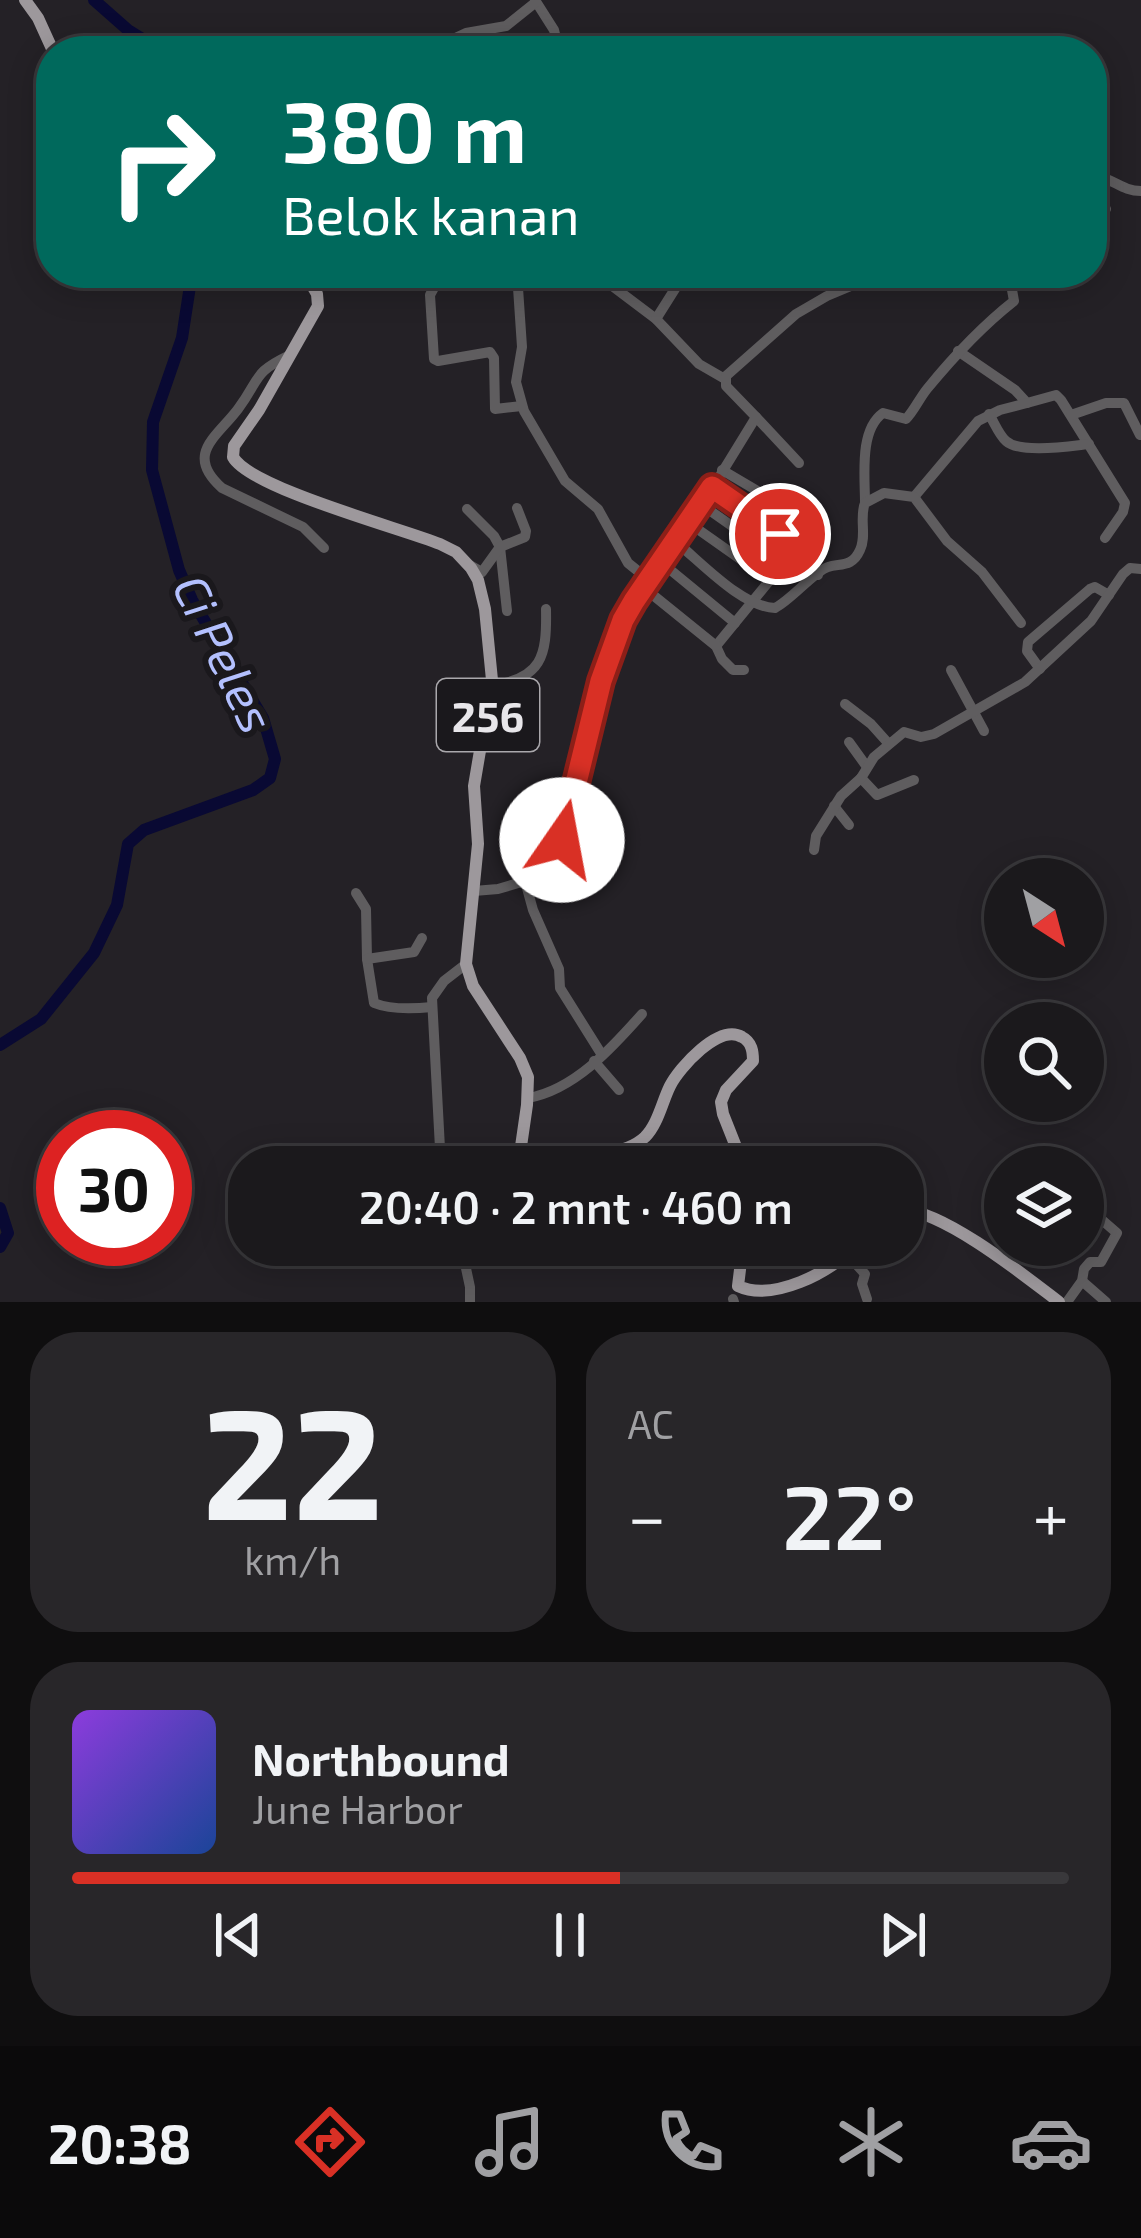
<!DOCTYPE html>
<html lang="id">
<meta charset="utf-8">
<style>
:root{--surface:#1b191c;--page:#282629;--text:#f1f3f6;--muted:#a0a0a3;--line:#39383b;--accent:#d93025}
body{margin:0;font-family:"Exo 2",sans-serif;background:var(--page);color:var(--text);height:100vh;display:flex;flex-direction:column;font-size:45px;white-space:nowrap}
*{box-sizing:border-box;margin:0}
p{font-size:39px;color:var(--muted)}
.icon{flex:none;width:66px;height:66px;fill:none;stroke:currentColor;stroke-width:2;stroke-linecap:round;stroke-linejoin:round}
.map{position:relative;height:1302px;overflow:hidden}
.details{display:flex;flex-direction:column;gap:30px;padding:30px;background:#0f0e0f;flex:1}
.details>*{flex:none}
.hud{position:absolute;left:36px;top:36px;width:1071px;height:252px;border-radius:48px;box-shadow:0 6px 30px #0003,0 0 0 3px var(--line);background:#00695c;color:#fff;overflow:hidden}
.needle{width:78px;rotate:144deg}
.controls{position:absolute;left:984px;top:858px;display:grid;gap:24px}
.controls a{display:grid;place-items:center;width:120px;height:120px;border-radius:50%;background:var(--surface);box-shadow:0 6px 30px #0003,0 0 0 3px var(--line);font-size:60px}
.speed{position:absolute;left:36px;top:1110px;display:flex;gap:24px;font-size:60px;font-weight:700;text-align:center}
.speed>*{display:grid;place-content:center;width:156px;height:156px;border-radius:50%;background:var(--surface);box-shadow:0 6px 30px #0003,0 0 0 3px var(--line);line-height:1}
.speed .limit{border:18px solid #d22;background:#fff;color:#111}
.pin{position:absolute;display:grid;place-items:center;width:102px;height:102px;color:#fff;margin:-51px;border:6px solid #fff;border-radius:50%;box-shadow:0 3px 12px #0007}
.me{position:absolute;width:132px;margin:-66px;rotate:12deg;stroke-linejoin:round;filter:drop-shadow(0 0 9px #0008)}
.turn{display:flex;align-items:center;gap:42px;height:252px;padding:0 48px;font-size:54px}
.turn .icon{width:156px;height:156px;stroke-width:2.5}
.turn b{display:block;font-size:84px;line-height:102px}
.big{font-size:90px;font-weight:600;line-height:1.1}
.details .card{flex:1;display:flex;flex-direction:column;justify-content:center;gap:18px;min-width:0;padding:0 42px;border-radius:48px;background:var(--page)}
.details .dial{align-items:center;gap:0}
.dial b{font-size:156px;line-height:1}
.song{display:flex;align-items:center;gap:36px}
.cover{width:144px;height:144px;border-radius:18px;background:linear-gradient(135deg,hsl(270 70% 55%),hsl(220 70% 35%))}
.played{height:12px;border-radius:6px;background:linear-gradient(90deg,var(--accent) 55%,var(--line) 55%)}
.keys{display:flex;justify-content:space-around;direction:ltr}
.heat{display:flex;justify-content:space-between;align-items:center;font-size:66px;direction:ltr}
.details .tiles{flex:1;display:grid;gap:30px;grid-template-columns:1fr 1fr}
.card:last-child{grid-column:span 2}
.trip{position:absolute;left:228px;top:1146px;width:696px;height:120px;border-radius:48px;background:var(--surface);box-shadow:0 6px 30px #0003,0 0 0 3px var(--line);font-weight:600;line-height:120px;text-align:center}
.tabs{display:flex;height:192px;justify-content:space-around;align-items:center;background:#0b0a0b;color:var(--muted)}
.tabs .icon{width:84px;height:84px}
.tabs .current{color:var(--accent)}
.tabs b{font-size:54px;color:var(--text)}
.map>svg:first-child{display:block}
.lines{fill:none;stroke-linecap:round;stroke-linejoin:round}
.river{stroke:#090933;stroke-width:12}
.minor{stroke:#5f5d5f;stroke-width:10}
.major{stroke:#9d989c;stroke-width:12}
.route-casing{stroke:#8d1f18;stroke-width:30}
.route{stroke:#d93025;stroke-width:21}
.labels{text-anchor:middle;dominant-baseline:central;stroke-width:12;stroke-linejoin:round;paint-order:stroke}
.shield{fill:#1a181c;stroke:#aaa8ac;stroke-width:3}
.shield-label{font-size:42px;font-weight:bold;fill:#e8e6ea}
.water-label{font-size:48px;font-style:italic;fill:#b3c0fe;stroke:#1a181c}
</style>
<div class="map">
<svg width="1141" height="1302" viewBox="0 0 1141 1302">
<rect width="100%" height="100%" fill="#242126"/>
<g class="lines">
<g class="river">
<polyline points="94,0 128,30 162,51"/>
<polyline points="0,1045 41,1019 94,953 117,905 128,844 144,830 253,790 270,778 275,759 263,718 192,600 179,570 152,470 153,422 182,338 192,273"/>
<polyline points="0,1208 8,1233 0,1247"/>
</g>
<g class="minor">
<polyline points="535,0 554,30 559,51"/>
<polyline points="451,40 466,33 506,26 536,2"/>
<path d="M1092,178C1112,175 1119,191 1141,191"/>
<polyline points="1092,211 1106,209"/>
<polyline points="434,273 436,284 430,295 434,359 438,361 490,352 494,358 495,409 522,406"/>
<polyline points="517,273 522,347 516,382 524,411 565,481 598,509 628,563 649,580"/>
<polyline points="595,273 656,319 699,364 725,379"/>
<polyline points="656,319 685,273"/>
<polyline points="958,351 1015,390 1027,403 1056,395 1061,400 1125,503 1123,512 1105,538"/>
<path d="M290,355C252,373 261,378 238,409C217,437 184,454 222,488L303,527L324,548"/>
<path d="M989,414C994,422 999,435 1006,441C1020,454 1070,446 1089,444"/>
<polyline points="1071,415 1106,403 1124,403 1140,435"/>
<polyline points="756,417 799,463"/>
<polyline points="722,470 790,510"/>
<polyline points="712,487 787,539 818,575"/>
<polyline points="914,497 978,421 1000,410 1027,403"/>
<path d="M865,503C865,476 859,430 883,413L906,419C914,411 919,399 927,389C954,356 981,327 1014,301L1009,273"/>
<polyline points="702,505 776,557"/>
<polyline points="467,509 494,536 500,547 507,611"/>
<polyline points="689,523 770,580 716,646"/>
<polyline points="780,534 796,498"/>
<path d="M676,542C702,563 742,607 775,608C791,600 815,571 828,567C840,563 852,568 860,550C867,536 859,517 865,503L884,493L914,497L947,541L982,572L1021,623"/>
<polyline points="662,563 735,623"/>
<polyline points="468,564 482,572 500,547 525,537 526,531 517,508"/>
<polyline points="770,580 801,555"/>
<polyline points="643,587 716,646 722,659 733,670 744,670"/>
<polyline points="1040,669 1027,651 1028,642 1090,589 1095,587 1109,595"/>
<polyline points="951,670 984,731"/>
<path d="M491,686C542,678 547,657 546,609"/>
<polyline points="845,704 871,724 888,743"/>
<polyline points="849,742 867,767"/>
<polyline points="861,778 877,795 914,780"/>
<polyline points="834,806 849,825"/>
<polyline points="814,850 816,836 841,796 861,778 874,757 904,732 921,737 934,734 1025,682 1091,621 1123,574 1130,568 1141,569"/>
<polyline points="525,881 533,910 559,969 560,988 602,1055"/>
<polyline points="474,891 498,889 525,881 559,861 562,832 581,755 601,681 623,620 634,601 702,505 756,417 726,386 726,376 796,314 827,296 882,273"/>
<path d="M356,893L366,909L367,959L374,1003C391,1010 413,1009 432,1007"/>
<polyline points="367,959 414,952 422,938"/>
<polyline points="594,1061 619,1090"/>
<path d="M528,1098C574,1090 612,1048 642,1014"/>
<polyline points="481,1166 519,1157"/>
<polyline points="441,1167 432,998 444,981 466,964"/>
<polyline points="1083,1189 1088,1172"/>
<polyline points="461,1245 470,1287 470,1302"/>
<polyline points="847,1254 865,1274 862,1284 867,1299"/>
<polyline points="1082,1281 1106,1302"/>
<polyline points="733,1299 734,1302"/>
<polyline points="1067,1302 1082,1281 1084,1269 1090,1262 1101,1262 1117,1233 1087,1207 1083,1195"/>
</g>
<g class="major">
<polyline points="25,0 38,18 53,51"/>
<path d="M305,273L317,294L318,306L259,410L234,446L233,457C250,488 400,528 440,544L456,552L471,568L478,580L485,609L492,680L474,786L478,844L466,964L473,986L520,1058L528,1077L527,1105L518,1167"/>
<path d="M577,1167C597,1152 627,1154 645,1137C658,1124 662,1102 670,1086C679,1068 719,1023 742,1037C752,1042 753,1052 753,1061L726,1090L721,1102L723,1114L744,1167"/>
<path d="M903,1210C944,1211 1025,1276 1059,1302"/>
<path d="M743,1245L738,1286C772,1302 831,1273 856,1245"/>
</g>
</g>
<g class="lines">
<g class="route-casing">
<polyline id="route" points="562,840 601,681 623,620 634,601 712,487 780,534"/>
</g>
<use href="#route" class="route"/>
</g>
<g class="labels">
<rect class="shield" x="437" y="679" width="102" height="72" rx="9"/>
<g class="shield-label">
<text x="488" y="715">256</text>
</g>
<g class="water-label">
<text transform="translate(225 653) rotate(64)">Ci Peles</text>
</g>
</g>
</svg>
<div class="controls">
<a><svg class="needle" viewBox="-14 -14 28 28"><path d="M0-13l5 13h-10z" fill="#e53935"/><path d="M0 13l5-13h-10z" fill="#a0a0a3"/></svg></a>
<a><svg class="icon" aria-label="search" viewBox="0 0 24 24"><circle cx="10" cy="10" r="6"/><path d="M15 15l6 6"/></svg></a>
<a><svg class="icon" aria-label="layers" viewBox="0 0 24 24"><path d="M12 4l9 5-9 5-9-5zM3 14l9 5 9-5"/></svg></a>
</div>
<div class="speed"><div class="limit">30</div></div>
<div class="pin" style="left:780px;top:534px;background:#d93025"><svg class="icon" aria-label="arrive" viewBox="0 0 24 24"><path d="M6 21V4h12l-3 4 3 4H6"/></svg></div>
<svg class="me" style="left:562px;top:840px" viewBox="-20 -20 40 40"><circle r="19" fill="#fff"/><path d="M0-13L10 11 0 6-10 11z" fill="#d93025"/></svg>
<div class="trip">20:40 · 2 mnt · 460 m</div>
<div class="hud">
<div class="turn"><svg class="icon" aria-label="right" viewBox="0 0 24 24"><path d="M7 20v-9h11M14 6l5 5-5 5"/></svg><div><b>380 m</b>Belok kanan</div></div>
</div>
</div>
<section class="details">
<div class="tiles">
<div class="card dial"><b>22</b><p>km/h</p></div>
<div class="card"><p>AC</p>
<div class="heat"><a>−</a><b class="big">22°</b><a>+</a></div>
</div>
<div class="card">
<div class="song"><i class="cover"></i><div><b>Northbound</b><p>June Harbor</p></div></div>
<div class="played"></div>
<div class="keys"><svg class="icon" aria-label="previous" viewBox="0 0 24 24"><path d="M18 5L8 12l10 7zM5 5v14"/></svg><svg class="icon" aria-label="pause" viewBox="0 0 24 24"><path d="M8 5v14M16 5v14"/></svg><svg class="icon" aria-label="next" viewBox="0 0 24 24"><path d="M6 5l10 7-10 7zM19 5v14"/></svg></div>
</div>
</div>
</section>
<nav class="tabs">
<b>20:38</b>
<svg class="icon current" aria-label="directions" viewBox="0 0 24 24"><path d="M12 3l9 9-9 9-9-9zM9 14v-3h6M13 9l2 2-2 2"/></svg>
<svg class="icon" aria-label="music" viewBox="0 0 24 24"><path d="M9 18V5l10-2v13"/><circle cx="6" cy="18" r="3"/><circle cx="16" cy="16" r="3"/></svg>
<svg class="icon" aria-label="phone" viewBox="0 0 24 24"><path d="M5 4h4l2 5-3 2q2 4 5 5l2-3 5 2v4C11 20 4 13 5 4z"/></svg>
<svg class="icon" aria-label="climate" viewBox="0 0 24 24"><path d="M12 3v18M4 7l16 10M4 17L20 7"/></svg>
<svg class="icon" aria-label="car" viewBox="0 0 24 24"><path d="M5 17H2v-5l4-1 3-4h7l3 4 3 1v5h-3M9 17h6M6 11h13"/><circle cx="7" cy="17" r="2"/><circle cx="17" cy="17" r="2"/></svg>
</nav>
